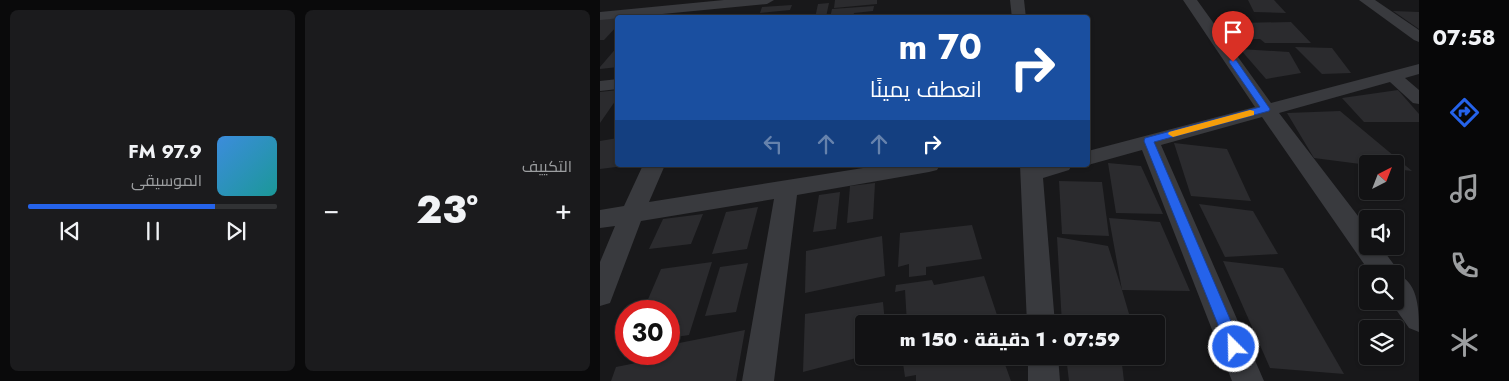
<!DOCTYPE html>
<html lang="ar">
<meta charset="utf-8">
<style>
:root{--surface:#121214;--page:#1b1b1d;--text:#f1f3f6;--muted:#9c9ea0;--line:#313234;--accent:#2563eb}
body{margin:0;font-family:Jost,Cairo,sans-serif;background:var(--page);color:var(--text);direction:rtl;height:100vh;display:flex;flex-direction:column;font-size:19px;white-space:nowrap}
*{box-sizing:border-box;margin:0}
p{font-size:16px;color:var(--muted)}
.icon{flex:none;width:28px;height:28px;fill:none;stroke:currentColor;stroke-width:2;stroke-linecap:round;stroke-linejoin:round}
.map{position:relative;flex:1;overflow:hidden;direction:ltr}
.drawer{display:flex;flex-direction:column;gap:10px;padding:10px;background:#0a0a0b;width:600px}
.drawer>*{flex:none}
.top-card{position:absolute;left:15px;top:15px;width:475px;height:152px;border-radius:5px;box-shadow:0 1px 4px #0004,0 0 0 1px var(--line);direction:rtl;background:#1a4fa0;color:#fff;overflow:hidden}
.needle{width:32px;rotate:42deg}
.buttons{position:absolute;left:759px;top:155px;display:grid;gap:10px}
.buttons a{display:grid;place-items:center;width:45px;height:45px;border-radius:5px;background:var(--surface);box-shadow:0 1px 4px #0004,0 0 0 1px var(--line);font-size:25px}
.speed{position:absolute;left:15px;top:300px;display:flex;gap:10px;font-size:25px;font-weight:700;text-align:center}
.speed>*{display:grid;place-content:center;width:65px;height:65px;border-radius:50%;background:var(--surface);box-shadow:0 1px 4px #0004,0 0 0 1px var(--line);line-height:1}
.speed .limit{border:8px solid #d22;background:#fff;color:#111}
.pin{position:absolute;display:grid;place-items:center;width:42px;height:42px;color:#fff;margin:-51px -21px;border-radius:50% 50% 50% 0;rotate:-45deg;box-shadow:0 0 5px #0007}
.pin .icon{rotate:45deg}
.me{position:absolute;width:55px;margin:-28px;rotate:337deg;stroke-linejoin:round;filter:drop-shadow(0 0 4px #0008)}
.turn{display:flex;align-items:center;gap:18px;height:105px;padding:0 25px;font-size:22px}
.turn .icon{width:65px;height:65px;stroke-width:2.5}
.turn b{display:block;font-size:35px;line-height:42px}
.lanes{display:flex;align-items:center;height:48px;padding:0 25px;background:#0003;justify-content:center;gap:25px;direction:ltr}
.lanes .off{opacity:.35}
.big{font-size:38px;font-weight:800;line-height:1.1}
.drawer .widget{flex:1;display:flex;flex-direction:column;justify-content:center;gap:8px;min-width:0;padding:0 18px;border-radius:8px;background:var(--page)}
.song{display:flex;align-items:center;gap:15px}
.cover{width:60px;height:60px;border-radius:8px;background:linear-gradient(135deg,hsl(210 70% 55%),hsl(180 70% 35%))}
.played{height:5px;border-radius:2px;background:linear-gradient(90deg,var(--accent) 75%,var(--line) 75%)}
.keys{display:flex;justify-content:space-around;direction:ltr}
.heat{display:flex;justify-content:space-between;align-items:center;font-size:28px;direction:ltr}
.drawer .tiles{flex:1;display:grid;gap:10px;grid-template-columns:repeat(2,1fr)}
.trip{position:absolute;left:255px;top:315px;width:310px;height:50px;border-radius:5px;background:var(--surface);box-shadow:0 1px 4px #0004,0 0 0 1px var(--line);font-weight:800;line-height:50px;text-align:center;direction:rtl}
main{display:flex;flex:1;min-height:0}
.dock{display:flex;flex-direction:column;width:90px;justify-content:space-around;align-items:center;background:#070708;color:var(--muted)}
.dock .icon{width:35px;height:35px}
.dock .selected{color:var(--accent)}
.dock b{font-size:22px;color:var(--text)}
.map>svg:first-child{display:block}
.building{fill:#2b2b2e}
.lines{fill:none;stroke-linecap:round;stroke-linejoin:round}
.minor{fill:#393a3e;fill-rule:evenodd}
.route{fill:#2563eb;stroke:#184099}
.slow{fill:#f59e0b}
</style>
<main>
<nav class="dock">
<b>07:58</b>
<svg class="icon selected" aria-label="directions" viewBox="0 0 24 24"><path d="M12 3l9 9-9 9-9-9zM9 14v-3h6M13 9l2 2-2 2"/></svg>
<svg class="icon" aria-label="music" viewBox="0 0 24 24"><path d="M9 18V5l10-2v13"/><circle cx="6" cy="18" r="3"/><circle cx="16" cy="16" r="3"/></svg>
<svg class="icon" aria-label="phone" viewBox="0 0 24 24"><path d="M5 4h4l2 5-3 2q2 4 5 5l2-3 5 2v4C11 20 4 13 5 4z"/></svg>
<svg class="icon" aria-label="climate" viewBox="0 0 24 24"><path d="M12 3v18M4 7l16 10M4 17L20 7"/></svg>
</nav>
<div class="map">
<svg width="819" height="381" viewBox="0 0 819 381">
<rect width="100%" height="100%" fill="#18181a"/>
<g class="building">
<polygon points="235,0 277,0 277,4 234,8"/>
<polygon points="648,0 674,0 686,13 654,12"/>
<polygon points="229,3 226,17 215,18 218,4"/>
<polygon points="192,5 190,10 160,13 162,7"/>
<polygon points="274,6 273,11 254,13 253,18 230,18 232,9"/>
<polygon points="793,11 819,12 819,29"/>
<polygon points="18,18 18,25 4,40 0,40 0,19"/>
<polygon points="691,22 711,43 665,43 660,39 652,39 639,23"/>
<polygon points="18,46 18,67 0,69 0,67"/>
<polygon points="695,47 732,48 751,73 722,74"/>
<polygon points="640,49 689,52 701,73 666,79"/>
<polygon points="18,90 18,97 0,123 0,92"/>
<polygon points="798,90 819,114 819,122 764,122 742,98"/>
<polygon points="740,111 812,171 795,169 795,164 768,165 714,158 687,113"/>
<polygon points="18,138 18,164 16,167 0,169 0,141"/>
<polygon points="574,143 627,149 651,201 591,196"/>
<polygon points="508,163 541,166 563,214 516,213"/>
<polygon points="459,181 502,182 509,236 462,234"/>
<polygon points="275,183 273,219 247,223 250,186"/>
<polygon points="240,192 236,229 213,232 219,195"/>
<polygon points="599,204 653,211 678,254 625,257"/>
<polygon points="158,207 147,249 112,254 126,212"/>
<polygon points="103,214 91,244 49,249 63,219"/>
<polygon points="509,218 560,222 590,291 522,290 532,324 462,324 457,237 508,246 522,290"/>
<polygon points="372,225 382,259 326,267 326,275 309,277 309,264 298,267 300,233"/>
<polygon points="282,236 285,276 205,293 206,251"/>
<polygon points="623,261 683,268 744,374 670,368"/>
<polygon points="112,262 89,335 69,338 69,311 43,311 61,269"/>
<polygon points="148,263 136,312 105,316 120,267"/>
<polygon points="384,276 400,324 307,324 305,290 295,292 296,285 332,280 334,285"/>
<polygon points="283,302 285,324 264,324 264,356 203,372 205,314"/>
<polygon points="145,330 136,381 11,381 16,367 56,359 58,354 69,354 69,345"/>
<polygon points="302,356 343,356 344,363 373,356 402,356 411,381 316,381 316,375 305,377"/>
<polygon points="466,356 521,356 524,381 469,381"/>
</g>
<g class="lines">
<g class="minor">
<polygon points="124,0 174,0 167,4 0,20 0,12"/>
<polygon points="410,0 424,0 426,18 412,18"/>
<path d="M583,0H597L671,103L819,64V74L805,78L819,90V104L813,103L790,82L679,113L768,229V246H780L795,266L799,275C819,284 819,312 819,332L809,328L790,301H795V274H771L662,117L561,145L664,381H632L542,150L488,165H487L488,151L655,107Z"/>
<polygon points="759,0 775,0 819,30 819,42 814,40"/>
<polygon points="18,79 18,89 0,91 0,81"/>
<polygon points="43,165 65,165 49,202 282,165 340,165 337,170 329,172 197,195 174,381 142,381 174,199 41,221 10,303 0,306 0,262 15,226 0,228 0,210 24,206"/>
<polygon points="420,165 472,165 469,170 443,178 455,324 427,324"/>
<polygon points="428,356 458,356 460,381 428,381"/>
</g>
</g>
<polygon class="route" points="630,60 636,60 670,109 669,111 554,142 642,347 640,352 634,354 629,352 627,347 544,141 545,138 660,107 629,62"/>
<polygon class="slow" points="650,110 654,111 654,115 573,137 568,134 569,132"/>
</svg>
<div class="buttons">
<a><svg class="needle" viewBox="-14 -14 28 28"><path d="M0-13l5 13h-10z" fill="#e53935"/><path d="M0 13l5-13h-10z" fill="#9c9ea0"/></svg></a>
<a><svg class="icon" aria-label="sound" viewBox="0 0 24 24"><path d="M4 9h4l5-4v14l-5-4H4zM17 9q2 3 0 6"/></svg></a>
<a><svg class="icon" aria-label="search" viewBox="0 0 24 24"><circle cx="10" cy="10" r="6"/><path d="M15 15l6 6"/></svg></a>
<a><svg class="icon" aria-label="layers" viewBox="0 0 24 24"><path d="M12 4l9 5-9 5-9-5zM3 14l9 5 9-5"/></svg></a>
</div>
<div class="speed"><div class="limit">30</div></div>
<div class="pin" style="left:633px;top:62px;background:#d93025"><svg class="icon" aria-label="arrive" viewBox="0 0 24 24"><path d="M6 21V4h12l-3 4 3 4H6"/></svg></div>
<svg class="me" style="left:634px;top:347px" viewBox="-20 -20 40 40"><circle r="17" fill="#2563eb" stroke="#fff" stroke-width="3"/><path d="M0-11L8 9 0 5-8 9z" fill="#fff"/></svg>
<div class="trip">07:59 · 1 دقيقة · 150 m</div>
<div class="top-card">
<div class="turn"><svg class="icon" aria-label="right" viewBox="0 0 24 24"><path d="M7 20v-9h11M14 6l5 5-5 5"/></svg><div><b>70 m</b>انعطف يمينًا</div></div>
<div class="lanes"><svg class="icon off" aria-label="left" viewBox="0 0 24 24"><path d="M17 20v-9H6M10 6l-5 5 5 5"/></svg><svg class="icon off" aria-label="ahead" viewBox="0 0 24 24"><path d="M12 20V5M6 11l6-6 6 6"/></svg><svg class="icon off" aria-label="ahead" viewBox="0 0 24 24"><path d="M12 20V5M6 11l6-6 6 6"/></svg><svg class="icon" aria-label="right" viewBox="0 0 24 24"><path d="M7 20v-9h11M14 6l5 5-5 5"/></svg></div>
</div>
</div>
<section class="drawer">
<div class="tiles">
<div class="widget"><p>التكييف</p>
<div class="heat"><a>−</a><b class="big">23°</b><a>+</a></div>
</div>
<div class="widget">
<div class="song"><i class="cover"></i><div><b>97.9 FM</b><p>الموسيقى</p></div></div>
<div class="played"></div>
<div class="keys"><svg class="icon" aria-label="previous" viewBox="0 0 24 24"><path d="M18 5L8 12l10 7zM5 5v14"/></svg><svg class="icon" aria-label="pause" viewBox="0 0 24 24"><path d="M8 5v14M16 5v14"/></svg><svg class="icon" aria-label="next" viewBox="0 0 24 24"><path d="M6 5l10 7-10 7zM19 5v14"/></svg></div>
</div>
</div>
</section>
</main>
